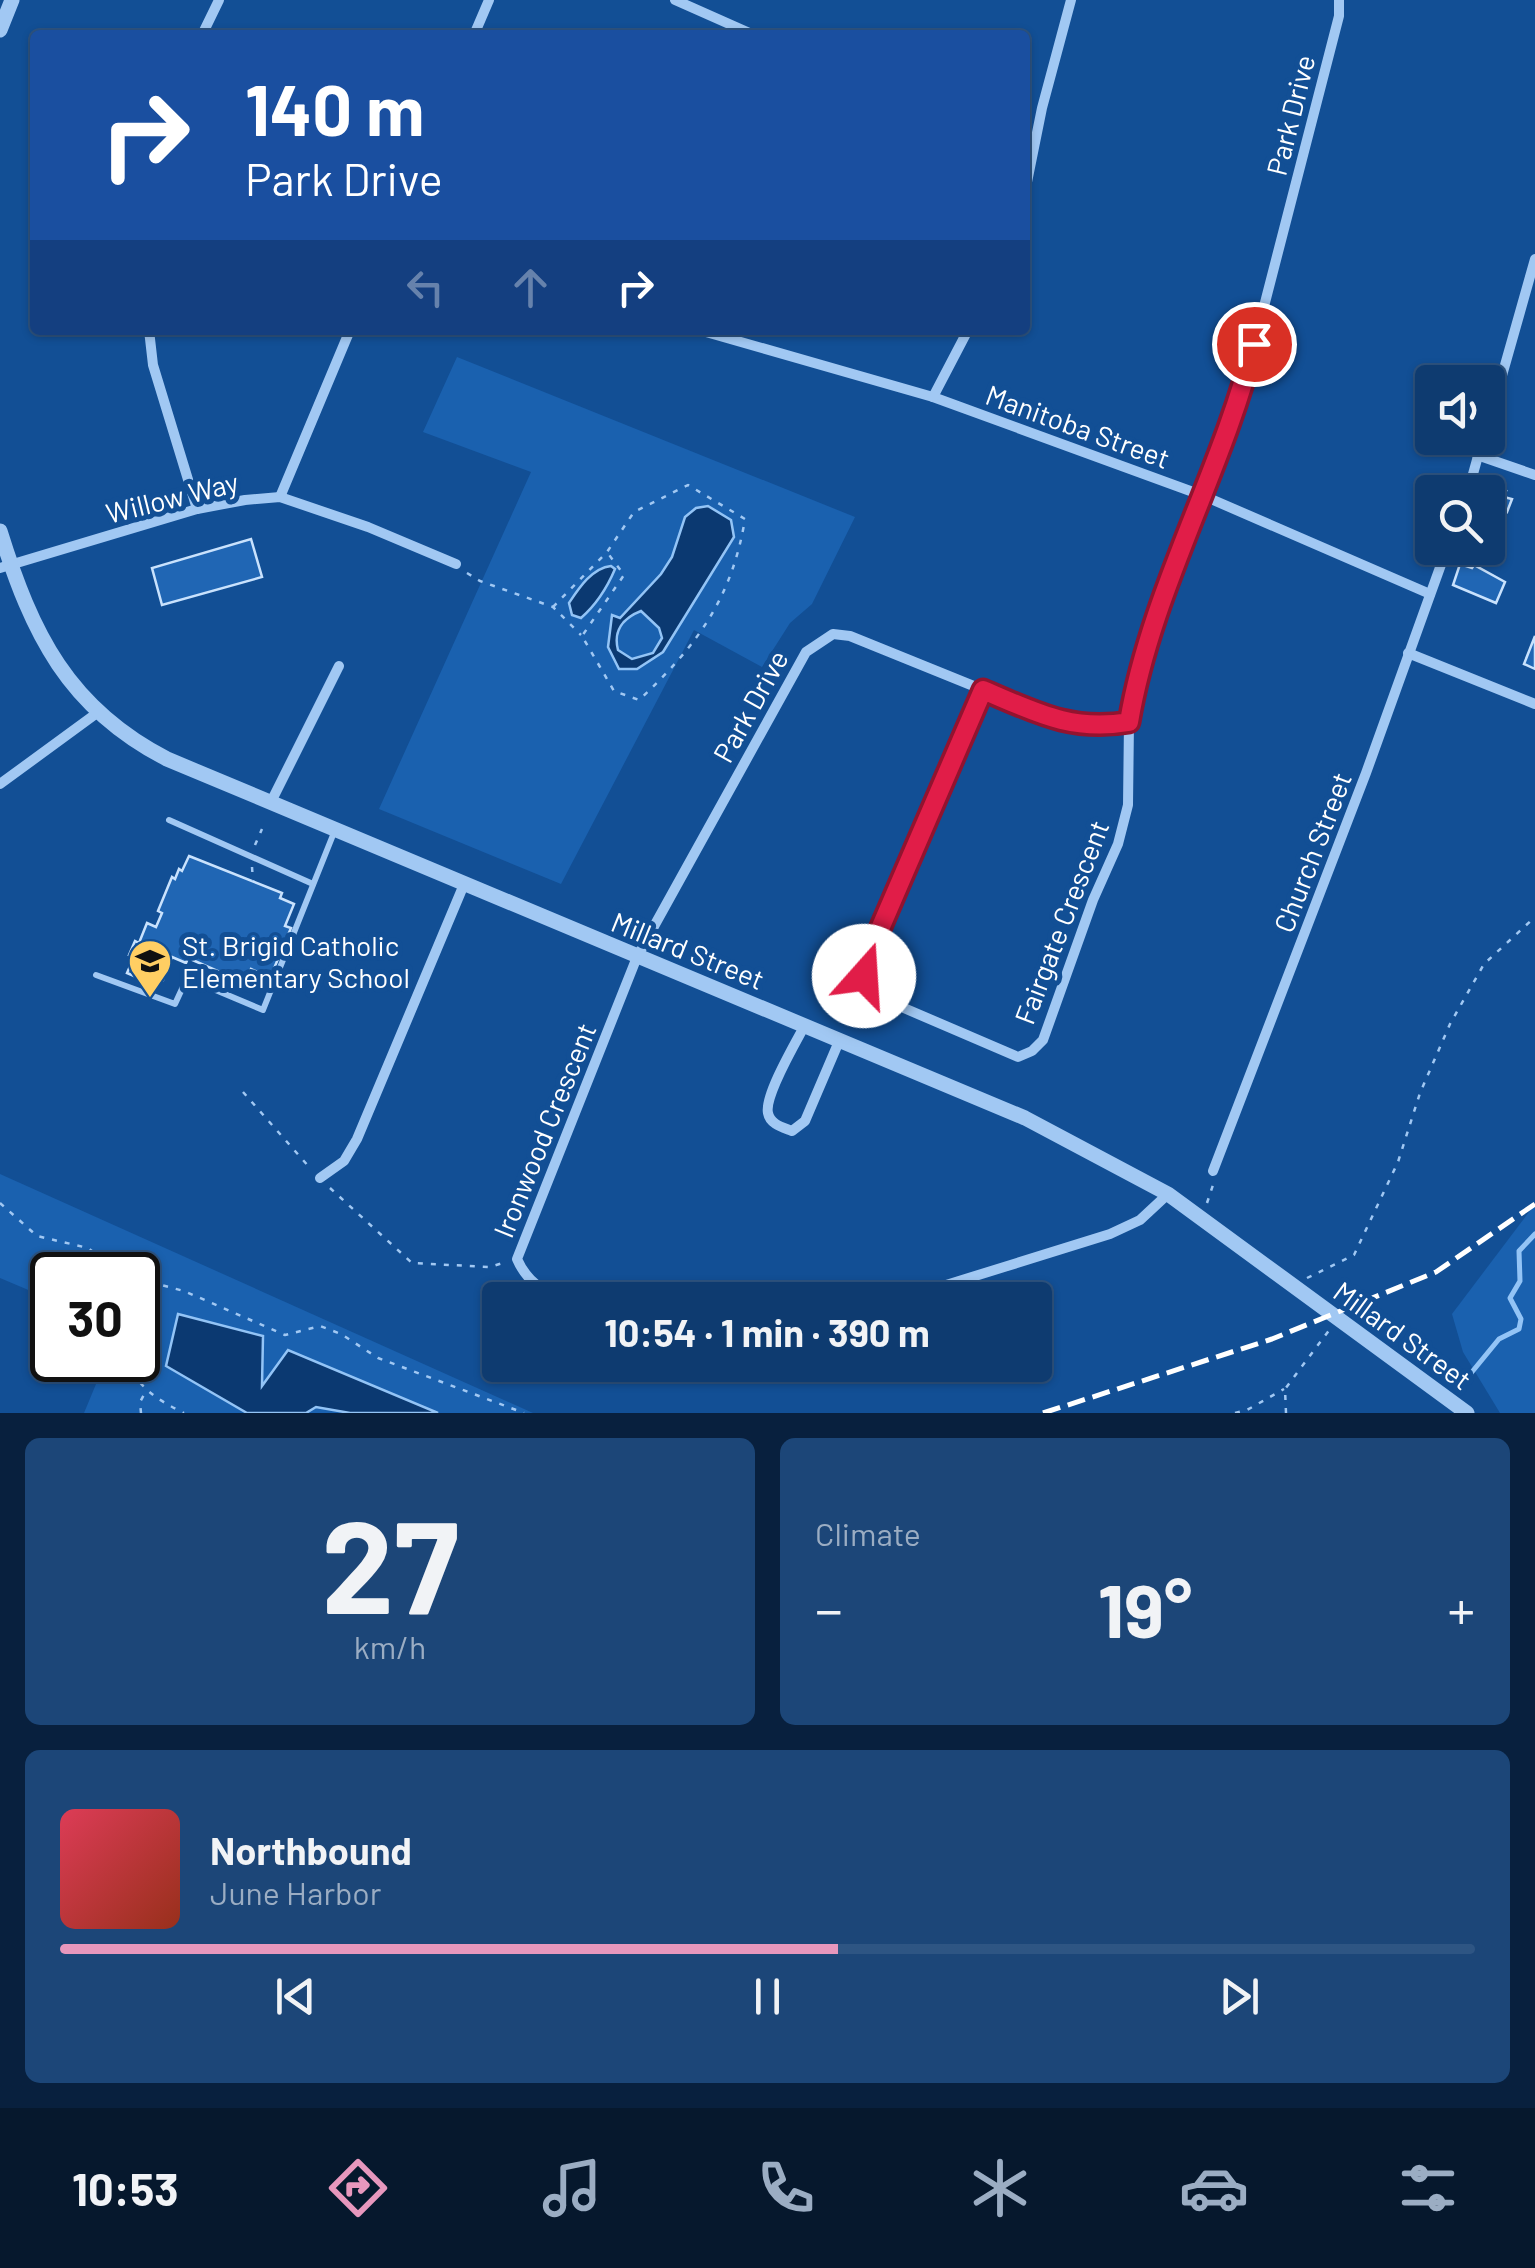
<!DOCTYPE html>
<meta charset="utf-8">
<style>
:root{--surface:#0e3b70;--page:#1c4678;--text:#f1f3f6;--muted:#9badc3;--line:#2e5583;--accent:#e797bd}
body{margin:0;font-family:Barlow,sans-serif;background:var(--page);color:var(--text);height:100vh;display:flex;flex-direction:column;font-size:38px;white-space:nowrap}
*{box-sizing:border-box;margin:0}
p{font-size:32px;color:var(--muted)}
.icon{flex:none;width:55px;height:55px;fill:none;stroke:currentColor;stroke-width:2;stroke-linecap:round;stroke-linejoin:round}
.map{position:relative;height:1413px;overflow:hidden}
.sheet{display:flex;flex-direction:column;gap:25px;padding:25px;background:#08203e;flex:1}
.sheet>*{flex:none}
.guide{position:absolute;left:30px;top:30px;width:1000px;height:305px;border-radius:10px;box-shadow:0 2px 8px #0004,0 0 0 2px var(--line);background:#1a4fa0;color:#fff;overflow:hidden}
.tools{position:absolute;left:1415px;top:365px;display:grid;gap:20px}
.tools a{display:grid;place-items:center;width:90px;height:90px;border-radius:10px;background:var(--surface);box-shadow:0 2px 8px #0004,0 0 0 2px var(--line);font-size:50px}
.speed{position:absolute;left:30px;top:1252px;display:flex;gap:20px;font-size:50px;font-weight:700;text-align:center}
.speed>*{display:grid;place-content:center;width:130px;height:130px;border-radius:50%;background:var(--surface);box-shadow:0 2px 8px #0004,0 0 0 2px var(--line);line-height:1}
.speed .limit{border:5px solid #111;border-radius:15px;background:#fff;color:#111}
.pin{position:absolute;display:grid;place-items:center;width:85px;height:85px;color:#fff;margin:-42px;border:5px solid #fff;border-radius:50%;box-shadow:0 2px 10px #0007}
.me{position:absolute;width:110px;margin:-55px;rotate:19deg;stroke-linejoin:round;filter:drop-shadow(0 0 8px #0008)}
.turn{display:flex;align-items:center;gap:35px;height:210px;padding:0 50px;font-size:45px}
.turn .icon{width:130px;height:130px;stroke-width:2.5}
.turn b{display:block;font-size:70px;line-height:85px}
.lanes{display:flex;align-items:center;height:95px;padding:0 50px;background:#0003;justify-content:center;gap:50px;direction:ltr}
.lanes .off{opacity:.35}
.big{font-size:75px;font-weight:700;line-height:1.1}
.sheet .card{flex:1;display:flex;flex-direction:column;justify-content:center;gap:15px;min-width:0;padding:0 35px;border-radius:15px;background:var(--page)}
.sheet .dial{align-items:center;gap:0}
.dial b{font-size:130px;line-height:1}
.song{display:flex;align-items:center;gap:30px}
.cover{width:120px;height:120px;border-radius:15px;background:linear-gradient(135deg,hsl(350 70% 55%),hsl(10 70% 35%))}
.played{height:10px;border-radius:5px;background:linear-gradient(90deg,var(--accent) 55%,var(--line) 55%)}
.keys{display:flex;justify-content:space-around;direction:ltr}
.heat{display:flex;justify-content:space-between;align-items:center;font-size:55px;direction:ltr}
.sheet .tiles{flex:1;display:grid;gap:25px;grid-template-columns:1fr 1fr}
.card:last-child{grid-column:span 2}
.trip{position:absolute;left:482px;top:1282px;width:570px;height:100px;border-radius:10px;background:var(--surface);box-shadow:0 2px 8px #0004,0 0 0 2px var(--line);font-weight:700;line-height:100px;text-align:center}
.dock{display:flex;height:160px;justify-content:space-around;align-items:center;background:#06182d;color:var(--muted)}
.dock .icon{width:70px;height:70px}
.dock .active{color:var(--accent)}
.dock b{font-size:45px;color:var(--text)}
.map>svg:first-child{display:block}
.green{fill:#1a61af}
.water{fill:#0b3971;stroke:#93c4f6;stroke-width:2.5;fill-rule:evenodd}
.lines{fill:none;stroke-linecap:round;stroke-linejoin:round}
.stream{stroke:#93c4f6;stroke-width:5}
.building{fill:#2066b4;stroke:#c9e2fd;stroke-width:2.5}
.path{stroke:#a1c8f3;stroke-width:2.5;stroke-dasharray:5 8;stroke-linecap:butt}
.service{stroke:#a1c8f3;stroke-width:6}
.minor{stroke:#a1c8f3;stroke-width:10}
.tertiary{stroke:#a1c8f3;stroke-width:15}
.rail{stroke:#fff;stroke-width:5;stroke-dasharray:18 8;stroke-linecap:butt}
.route-casing{stroke:#92132f;stroke-width:25}
.route{stroke:#e11d48;stroke-width:18}
.labels{text-anchor:middle;dominant-baseline:central;stroke-width:10;stroke-linejoin:round;paint-order:stroke}
.street-label{font-size:28px;fill:#fff;stroke:#124f95}
.poi-label{font-size:28px;fill:#fff;stroke:#124f95;text-anchor:start}
</style>
<div class="map">
<svg width="1535" height="1413" viewBox="0 0 1535 1413">
<rect width="100%" height="100%" fill="#124f95"/>
<g class="green">
<polygon points="457,357 855,517 812,604 790,623 762,667 694,630 561,884 379,809 531,472 423,432"/>
<polygon points="0,1174 533,1413 84,1413 106,1360 138,1360 138,1275 52,1275 52,1300 0,1278"/>
<polygon points="1535,1204 1535,1413 1500,1413 1463,1352 1452,1314"/>
</g>
<g class="water">
<path d="M708,506L731,520L734,537L663,652L637,669H619L608,647L612,615L620,618L661,574L672,557L685,517L696,508ZM641,611L659,628L662,638L653,653L632,659L618,650C613,631 623,618 641,611Z"/>
<path d="M611,566L615,569C607,588 597,604 581,618L572,615L569,603C579,588 592,568 611,566Z"/>
<polygon points="178,1314 263,1336 262,1386 288,1350 438,1413 350,1413 316,1407 306,1413 247,1413 166,1366"/>
</g>
<g class="lines">
<polyline class="stream" points="1467,1378 1499,1339 1519,1329 1521,1319 1510,1298 1520,1281 1519,1251 1535,1234"/>
</g>
<g class="building">
<polygon points="1490,489 1506,491 1504,497 1512,499 1507,512 1502,510 1500,517 1488,512"/>
<polygon points="1488,536 1504,545 1496,563 1477,552 1479,548 1488,548"/>
<polygon points="251,539 262,577 162,605 152,568"/>
<polygon points="1460,564 1472,568 1474,565 1505,582 1496,603 1453,585"/>
<polygon points="1535,636 1535,669 1524,664"/>
<polygon points="189,856 282,893 280,898 294,904 285,926 291,928 270,978 251,969 243,987 225,979 227,975 188,958 186,963 172,957 163,980 158,979 155,985 127,973 134,957 129,955 135,941 139,943 147,923 156,927 162,913 158,911 172,877 175,879 179,869 182,871"/>
</g>
<g class="lines">
<g class="path">
<polyline points="467,573 480,581 553,607 581,635"/>
<path d="M553,607L607,552L634,512L688,485L745,519C732,598 697,646 639,700L614,691L582,636L624,575L607,552"/>
<polyline points="255,845 262,829"/>
<polyline points="252,867 253,881"/>
<polyline points="243,1092 310,1168"/>
<polyline points="330,1188 412,1263 490,1267 506,1262"/>
<polyline points="0,1203 37,1236 88,1248 123,1275"/>
<polyline points="1207,1203 1214,1182"/>
<polyline points="1307,1278 1354,1255 1398,1162 1420,1093 1450,1024 1484,964 1535,917"/>
<polyline points="138,1279 184,1291 285,1335 320,1326 341,1334 378,1358 524,1413"/>
<path d="M128,1360C137,1388 158,1400 184,1413"/>
<polyline points="141,1413 140,1402 146,1391"/>
<polyline points="1235,1413 1247,1410 1284,1389"/>
<polyline points="1286,1413 1285,1389 1330,1329"/>
</g>
<g class="service">
<polyline points="169,820 313,884"/>
<polyline points="96,975 175,1004 187,978 263,1010 335,830"/>
</g>
<g class="minor">
<polyline points="675,0 754,35"/>
<polyline points="202,35 219,0"/>
<polyline points="474,35 489,0"/>
<polyline points="1025,192 1042,108 1071,0"/>
<polyline points="149,330 153,365 197,509"/>
<polyline points="699,330 933,397 1204,496 1430,594"/>
<polyline points="933,397 968,330"/>
<polyline points="1488,425 1535,259"/>
<polyline points="1477,455 1535,475"/>
<polyline points="1468,492 1483,438"/>
<polyline points="280,497 350,330"/>
<polyline points="0,568 197,509 245,500 280,497 368,527 456,564"/>
<polyline points="1408,653 1535,704"/>
<path d="M983,690L870,952C866,970 861,982 876,996L1018,1057L1032,1051L1043,1040L1093,900L1118,844L1128,805L1129,722"/>
<polyline points="0,784 97,713"/>
<polyline points="271,802 339,666"/>
<path d="M805,1025C796,1042 764,1096 768,1113C770,1124 782,1127 792,1131L805,1121L840,1039"/>
<polyline points="1213,1171 1366,773 1447,548"/>
<polyline points="320,1178 344,1161 357,1139 465,882"/>
<path d="M565,1300C542,1290 527,1282 517,1259L637,957L806,652L833,634L850,636L1060,721L1083,726L1129,722L1146,647L1245,380L1339,16V0"/>
<polyline points="898,1300 1110,1234 1140,1220 1168,1194"/>
</g>
<g class="tertiary">
<polyline points="0,30 12,0"/>
<path d="M0,531C32,634 68,708 167,759L1025,1118L1168,1194L1467,1413"/>
</g>
<polyline class="rail" points="1043,1413 1272,1339 1436,1272 1535,1204"/>
</g>
<g class="lines">
<g class="route-casing">
<path id="route" d="M864,976L870,952L983,690C1035,712 1071,732 1129,722C1151,591 1222,472 1254,344"/>
</g>
<use href="#route" class="route"/>
</g>
<defs>
<g id="school-pin" transform="scale(2.25)"><path d="M0 17L-7.5 6A9.5 9.5 0 1 1 7.5 6Z" fill="#ffce63" stroke="#124f95"/><path d="M0-5L7-2L0 1L-7-2ZM-4 1L0 2.5L4 1V4Q0 6-4 4Z" fill="#111"/></g>
</defs>
<g fill-rule="evenodd">
<use href="#school-pin" x="150" y="961"/>
</g>
<g class="labels">
<g class="street-label">
<text transform="translate(1290 115) rotate(-76)">Park Drive</text>
<text transform="translate(1078 426) rotate(20)">Manitoba Street</text>
<text transform="translate(172 497) rotate(-14)">Willow Way</text>
<text transform="translate(750 706) rotate(-61)">Park Drive</text>
<text transform="translate(1312 852) rotate(-69)">Church Street</text>
<text transform="translate(1061 922) rotate(-69)">Fairgate Crescent</text>
<text transform="translate(688 950) rotate(22)">Millard Street</text>
<text transform="translate(544 1130) rotate(-68)">Ironwood Crescent</text>
<text transform="translate(1403 1335) rotate(36)">Millard Street</text>
</g>
<g class="poi-label">
<text x="182" y="945">St. Brigid Catholic<tspan x="182" dy="32">Elementary School</tspan></text>
</g>
</g>
</svg>
<div class="tools">
<a><svg class="icon" aria-label="sound" viewBox="0 0 24 24"><path d="M4 9h4l5-4v14l-5-4H4zM17 9q2 3 0 6"/></svg></a>
<a><svg class="icon" aria-label="search" viewBox="0 0 24 24"><circle cx="10" cy="10" r="6"/><path d="M15 15l6 6"/></svg></a>
</div>
<div class="speed"><div class="limit">30</div></div>
<div class="pin" style="left:1254px;top:344px;background:#d93025"><svg class="icon" aria-label="arrive" viewBox="0 0 24 24"><path d="M6 21V4h12l-3 4 3 4H6"/></svg></div>
<svg class="me" style="left:864px;top:976px" viewBox="-20 -20 40 40"><circle r="19" fill="#fff"/><path d="M0-13L10 11 0 6-10 11z" fill="#e11d48"/></svg>
<div class="trip">10:54 · 1 min · 390 m</div>
<div class="guide">
<div class="turn"><svg class="icon" aria-label="right" viewBox="0 0 24 24"><path d="M7 20v-9h11M14 6l5 5-5 5"/></svg><div><b>140 m</b>Park Drive</div></div>
<div class="lanes"><svg class="icon off" aria-label="left" viewBox="0 0 24 24"><path d="M17 20v-9H6M10 6l-5 5 5 5"/></svg><svg class="icon off" aria-label="ahead" viewBox="0 0 24 24"><path d="M12 20V5M6 11l6-6 6 6"/></svg><svg class="icon" aria-label="right" viewBox="0 0 24 24"><path d="M7 20v-9h11M14 6l5 5-5 5"/></svg></div>
</div>
</div>
<section class="sheet">
<div class="tiles">
<div class="card dial"><b>27</b><p>km/h</p></div>
<div class="card"><p>Climate</p>
<div class="heat"><a>−</a><b class="big">19°</b><a>+</a></div>
</div>
<div class="card">
<div class="song"><i class="cover"></i><div><b>Northbound</b><p>June Harbor</p></div></div>
<div class="played"></div>
<div class="keys"><svg class="icon" aria-label="previous" viewBox="0 0 24 24"><path d="M18 5L8 12l10 7zM5 5v14"/></svg><svg class="icon" aria-label="pause" viewBox="0 0 24 24"><path d="M8 5v14M16 5v14"/></svg><svg class="icon" aria-label="next" viewBox="0 0 24 24"><path d="M6 5l10 7-10 7zM19 5v14"/></svg></div>
</div>
</div>
</section>
<nav class="dock">
<b>10:53</b>
<svg class="icon active" aria-label="directions" viewBox="0 0 24 24"><path d="M12 3l9 9-9 9-9-9zM9 14v-3h6M13 9l2 2-2 2"/></svg>
<svg class="icon" aria-label="music" viewBox="0 0 24 24"><path d="M9 18V5l10-2v13"/><circle cx="6" cy="18" r="3"/><circle cx="16" cy="16" r="3"/></svg>
<svg class="icon" aria-label="phone" viewBox="0 0 24 24"><path d="M5 4h4l2 5-3 2q2 4 5 5l2-3 5 2v4C11 20 4 13 5 4z"/></svg>
<svg class="icon" aria-label="climate" viewBox="0 0 24 24"><path d="M12 3v18M4 7l16 10M4 17L20 7"/></svg>
<svg class="icon" aria-label="car" viewBox="0 0 24 24"><path d="M5 17H2v-5l4-1 3-4h7l3 4 3 1v5h-3M9 17h6M6 11h13"/><circle cx="7" cy="17" r="2"/><circle cx="17" cy="17" r="2"/></svg>
<svg class="icon" aria-label="filters" viewBox="0 0 24 24"><path d="M4 7h16M4 17h16"/><circle cx="9" cy="7" r="2"/><circle cx="15" cy="17" r="2"/></svg>
</nav>
